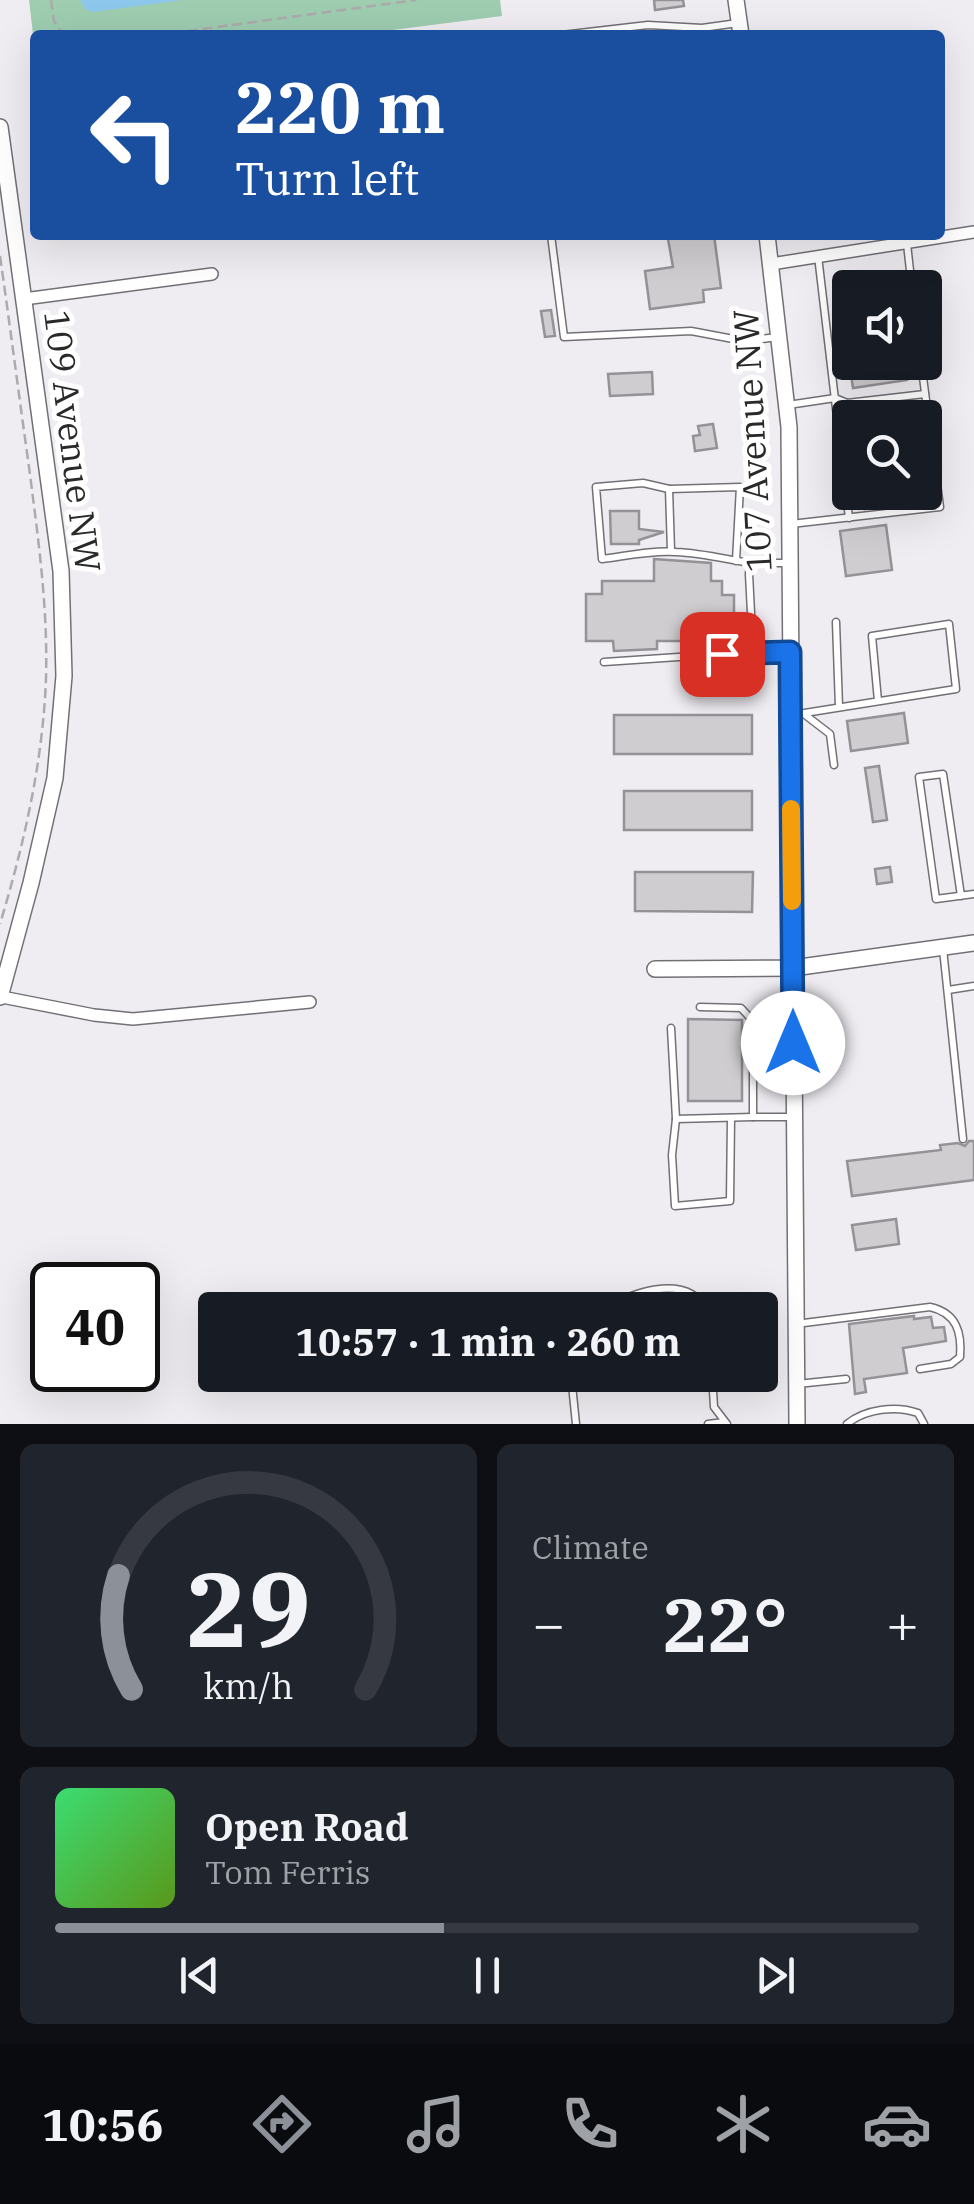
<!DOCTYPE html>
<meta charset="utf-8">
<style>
:root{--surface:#171b24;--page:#20242c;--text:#f1f3f6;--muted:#9ea1a6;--line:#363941;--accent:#8c9099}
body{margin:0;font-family:"IBM Plex Serif",serif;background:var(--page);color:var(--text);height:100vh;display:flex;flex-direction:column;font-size:38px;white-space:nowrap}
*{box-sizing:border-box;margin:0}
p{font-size:32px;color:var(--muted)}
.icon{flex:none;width:55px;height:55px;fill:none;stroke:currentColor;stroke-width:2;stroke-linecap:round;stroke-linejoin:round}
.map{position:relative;height:1424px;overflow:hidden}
.panel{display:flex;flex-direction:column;gap:20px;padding:20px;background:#0d0f14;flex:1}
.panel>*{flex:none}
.banner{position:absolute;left:30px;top:30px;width:915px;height:210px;border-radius:10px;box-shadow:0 10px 40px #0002;background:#1a4fa0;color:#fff;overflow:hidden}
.tools{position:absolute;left:832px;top:270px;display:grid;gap:20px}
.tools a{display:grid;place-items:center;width:110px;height:110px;border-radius:10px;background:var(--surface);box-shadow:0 10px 40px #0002;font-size:50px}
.speed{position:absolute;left:30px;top:1262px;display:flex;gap:20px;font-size:50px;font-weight:700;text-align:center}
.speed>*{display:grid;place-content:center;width:130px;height:130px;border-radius:50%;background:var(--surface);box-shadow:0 10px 40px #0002;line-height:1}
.speed .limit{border:5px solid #111;border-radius:15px;background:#fff;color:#111}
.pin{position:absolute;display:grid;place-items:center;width:85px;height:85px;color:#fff;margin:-42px;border-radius:20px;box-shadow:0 5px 15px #0006}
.me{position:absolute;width:110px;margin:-55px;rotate:0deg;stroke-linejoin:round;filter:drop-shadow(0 0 8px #0008)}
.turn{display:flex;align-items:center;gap:35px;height:210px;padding:0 40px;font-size:45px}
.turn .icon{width:130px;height:130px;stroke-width:2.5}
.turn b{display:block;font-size:70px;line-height:85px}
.big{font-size:75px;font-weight:700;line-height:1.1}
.panel .tile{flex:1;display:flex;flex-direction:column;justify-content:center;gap:15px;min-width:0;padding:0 35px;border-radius:15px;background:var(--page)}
.panel .dial{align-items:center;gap:0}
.dial svg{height:260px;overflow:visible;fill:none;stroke:var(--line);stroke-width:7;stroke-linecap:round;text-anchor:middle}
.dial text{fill:var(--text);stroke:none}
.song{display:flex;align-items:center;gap:30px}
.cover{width:120px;height:120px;border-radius:15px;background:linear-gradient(135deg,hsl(140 70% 55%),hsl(90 70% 35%))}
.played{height:10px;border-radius:5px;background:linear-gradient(90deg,var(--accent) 45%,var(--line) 45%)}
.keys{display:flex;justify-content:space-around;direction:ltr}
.heat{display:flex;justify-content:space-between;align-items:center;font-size:55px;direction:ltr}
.panel .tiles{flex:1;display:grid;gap:20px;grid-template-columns:1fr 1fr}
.tile:last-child{grid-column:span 2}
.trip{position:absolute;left:198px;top:1292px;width:580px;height:100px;border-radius:10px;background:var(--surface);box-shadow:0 10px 40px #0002;font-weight:700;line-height:100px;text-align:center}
.menu{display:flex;height:160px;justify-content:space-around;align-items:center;background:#090b0e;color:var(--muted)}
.menu .icon{width:70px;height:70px}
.menu .active{color:var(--accent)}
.menu b{font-size:45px;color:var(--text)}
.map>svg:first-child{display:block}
.green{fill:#9ecdb0}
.water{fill:#8ec7ec}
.building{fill:#d0cdd1;stroke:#959297;stroke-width:2.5}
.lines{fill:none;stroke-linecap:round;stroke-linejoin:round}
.service-casing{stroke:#737075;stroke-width:9}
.minor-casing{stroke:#737075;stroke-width:14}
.tertiary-casing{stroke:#737075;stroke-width:18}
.path{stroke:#acaaad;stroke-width:2.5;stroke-dasharray:10 5;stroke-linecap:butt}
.service{stroke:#fff;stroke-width:6}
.minor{stroke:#fff;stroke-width:11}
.tertiary{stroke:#fff;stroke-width:15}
.route-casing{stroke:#114b97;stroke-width:25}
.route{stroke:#1a73e8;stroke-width:18}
.slow{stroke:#f59e0b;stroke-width:18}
.labels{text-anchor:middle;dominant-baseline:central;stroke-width:10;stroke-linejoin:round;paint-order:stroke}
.street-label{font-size:35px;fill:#2a292a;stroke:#fff}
</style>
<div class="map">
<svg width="974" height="1424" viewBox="0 0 974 1424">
<rect width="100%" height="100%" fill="#f0edf2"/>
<polygon class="green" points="29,0 500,0 502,16 354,35 35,35 35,51"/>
<polygon class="water" points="80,0 183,0 92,12 85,9"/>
<g class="building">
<polygon points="654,0 683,0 684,6 655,10"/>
<polygon points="714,235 721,288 703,290 704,302 650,309 645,271 673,267 668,239"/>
<polygon points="887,273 889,288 862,288 860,277"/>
<polygon points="850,292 850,323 844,324 840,293"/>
<polygon points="551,310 555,336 545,337 541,311"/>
<polygon points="849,362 904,362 907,380 853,388"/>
<polygon points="652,372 653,394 610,396 608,374"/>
<polygon points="905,407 907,418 873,418 872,412"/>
<polygon points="713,424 717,448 695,451 693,436 700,435 698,426"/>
<polygon points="862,492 917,492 919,501 865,509"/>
<polygon points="610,511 639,511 639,529 664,532 639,540 639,544 611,544"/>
<polygon points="886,525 892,570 846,576 840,531"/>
<polygon points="654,559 711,563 711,581 722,581 722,595 734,595 734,626 722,626 722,641 657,641 657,649 614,651 613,641 586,641 586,594 602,594 602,581 654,581"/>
<polygon points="904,713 908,743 851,751 847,721"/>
<rect x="614" y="715" width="138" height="39"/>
<polygon points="879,766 887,820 873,822 865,768"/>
<rect x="624" y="791" width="128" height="39"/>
<polygon points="890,867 892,882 877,884 875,869"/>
<polygon points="635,872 753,872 752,912 635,911"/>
<polygon points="688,1019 742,1020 742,1101 688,1101"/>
<polygon points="969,1141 974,1141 974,1180 852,1196 847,1161 941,1150 940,1145 958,1143 965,1146"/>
<polygon points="896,1219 899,1244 856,1250 852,1225"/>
<polygon points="914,1316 914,1319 931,1317 933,1328 944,1327 946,1341 903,1348 907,1373 864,1379 866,1392 855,1394 849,1324"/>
</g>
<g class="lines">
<g class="service-casing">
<g id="service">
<polyline points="562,35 648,25 702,28 738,23"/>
<polyline points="551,235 564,337 691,331 744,341 778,337"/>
<polyline points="907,244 912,288"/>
<polyline points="818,256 849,518"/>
<polyline points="788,405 835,398 847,403 925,394"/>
<polyline points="669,489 671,551"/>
<polyline points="791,524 940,507 921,362"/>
<path d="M736,561L740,487L669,489L643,483L596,487L602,559C626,556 652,550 676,552C701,553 725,559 750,563"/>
<polyline points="787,563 750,563 749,574 753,652 789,652"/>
<polyline points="836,622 839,707"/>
<polyline points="604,662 753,652"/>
<polyline points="804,714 830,734 834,765"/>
<polyline points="792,715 956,689 949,624 872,636 878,701"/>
<polyline points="961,896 943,774 919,777 936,899 974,894"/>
<polyline points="943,949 963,1139"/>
<polyline points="948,990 974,986"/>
<polyline points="700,1007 741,1008 753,1021 753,1117 792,1117"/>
<polyline points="671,1028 676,1119 753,1117"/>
<polyline points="676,1119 672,1155 675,1206 730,1201 731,1118"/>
<path d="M598,1310C629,1295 685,1270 707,1310"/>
<path d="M796,1324L930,1307C957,1313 962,1333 960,1357L951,1364L920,1369"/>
<polyline points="571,1375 576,1424"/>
<polyline points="712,1375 714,1407 727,1424"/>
<polyline points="797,1384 846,1379"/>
<polyline points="708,1424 724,1422"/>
<path d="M847,1424C865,1409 896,1405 918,1413L924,1424"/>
</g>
</g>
<g class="minor-casing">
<g id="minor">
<polyline points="771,264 974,232"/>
<polyline points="24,299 212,274"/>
<polyline points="2,997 94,1015 133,1019 310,1002"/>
</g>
</g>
<g class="tertiary-casing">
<g id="tertiary">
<polyline points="736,0 741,35"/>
<polyline points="0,127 61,571 64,676 55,778 31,883 0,997"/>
<polyline points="767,235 789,427 797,1424"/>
<polyline points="655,969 793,968 974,943"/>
</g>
</g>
<g class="path">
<polyline points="51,0 54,21 63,35"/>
<polyline points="158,35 416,0"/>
<path d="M0,256C10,326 19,396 29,467C38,537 48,607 46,678C43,762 24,844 0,924"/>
</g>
<use href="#service" class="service"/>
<use href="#minor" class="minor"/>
<use href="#tertiary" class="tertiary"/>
</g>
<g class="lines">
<g class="route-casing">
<polyline id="route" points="722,654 790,652 793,1043"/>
</g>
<use href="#route" class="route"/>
<polyline class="slow" points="791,809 792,901"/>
</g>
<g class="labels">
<g class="street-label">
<text transform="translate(73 441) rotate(83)">109 Avenue NW</text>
<text transform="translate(752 441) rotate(-93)">107 Avenue NW</text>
</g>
</g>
</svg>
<div class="tools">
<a><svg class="icon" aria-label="sound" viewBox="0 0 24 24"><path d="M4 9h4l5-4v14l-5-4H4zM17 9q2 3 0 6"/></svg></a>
<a><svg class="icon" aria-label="search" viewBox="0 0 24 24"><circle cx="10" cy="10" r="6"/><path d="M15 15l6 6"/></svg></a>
</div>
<div class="speed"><div class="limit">40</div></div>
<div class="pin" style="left:722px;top:654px;background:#d93025"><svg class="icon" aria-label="arrive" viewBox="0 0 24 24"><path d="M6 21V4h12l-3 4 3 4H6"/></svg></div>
<svg class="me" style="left:793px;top:1043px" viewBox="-20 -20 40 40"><circle r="19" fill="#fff"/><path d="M0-13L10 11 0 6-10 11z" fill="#1a73e8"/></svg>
<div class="trip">10:57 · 1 min · 260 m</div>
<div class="banner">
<div class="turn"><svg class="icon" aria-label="left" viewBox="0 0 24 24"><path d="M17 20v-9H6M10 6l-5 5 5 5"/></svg><div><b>220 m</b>Turn left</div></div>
</div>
</div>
<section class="panel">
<div class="tiles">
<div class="tile dial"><svg viewBox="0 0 100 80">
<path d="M14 69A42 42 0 1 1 86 69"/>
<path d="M14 69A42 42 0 0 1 10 34" stroke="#8c9099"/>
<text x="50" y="56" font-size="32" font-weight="700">29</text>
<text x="50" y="72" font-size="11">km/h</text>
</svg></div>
<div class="tile"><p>Climate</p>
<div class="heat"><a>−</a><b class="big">22°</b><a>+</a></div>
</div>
<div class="tile">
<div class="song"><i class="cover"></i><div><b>Open Road</b><p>Tom Ferris</p></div></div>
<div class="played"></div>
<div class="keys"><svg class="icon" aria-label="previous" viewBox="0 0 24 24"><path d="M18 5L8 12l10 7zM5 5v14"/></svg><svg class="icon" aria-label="pause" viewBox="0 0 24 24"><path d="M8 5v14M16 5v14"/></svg><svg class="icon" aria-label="next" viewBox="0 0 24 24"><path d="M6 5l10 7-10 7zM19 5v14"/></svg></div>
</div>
</div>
</section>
<nav class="menu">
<b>10:56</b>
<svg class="icon active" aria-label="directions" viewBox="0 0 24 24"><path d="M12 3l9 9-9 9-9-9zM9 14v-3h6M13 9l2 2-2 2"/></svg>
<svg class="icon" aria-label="music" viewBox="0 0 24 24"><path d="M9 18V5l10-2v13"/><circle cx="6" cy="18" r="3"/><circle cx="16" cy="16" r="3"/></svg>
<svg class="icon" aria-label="phone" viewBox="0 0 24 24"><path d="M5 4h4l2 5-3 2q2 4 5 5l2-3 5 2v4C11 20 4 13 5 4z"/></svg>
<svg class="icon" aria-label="climate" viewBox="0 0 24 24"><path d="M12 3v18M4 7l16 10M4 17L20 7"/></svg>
<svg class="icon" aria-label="car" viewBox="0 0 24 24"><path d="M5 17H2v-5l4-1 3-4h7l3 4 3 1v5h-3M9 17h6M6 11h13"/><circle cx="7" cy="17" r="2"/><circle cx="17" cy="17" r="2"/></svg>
</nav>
